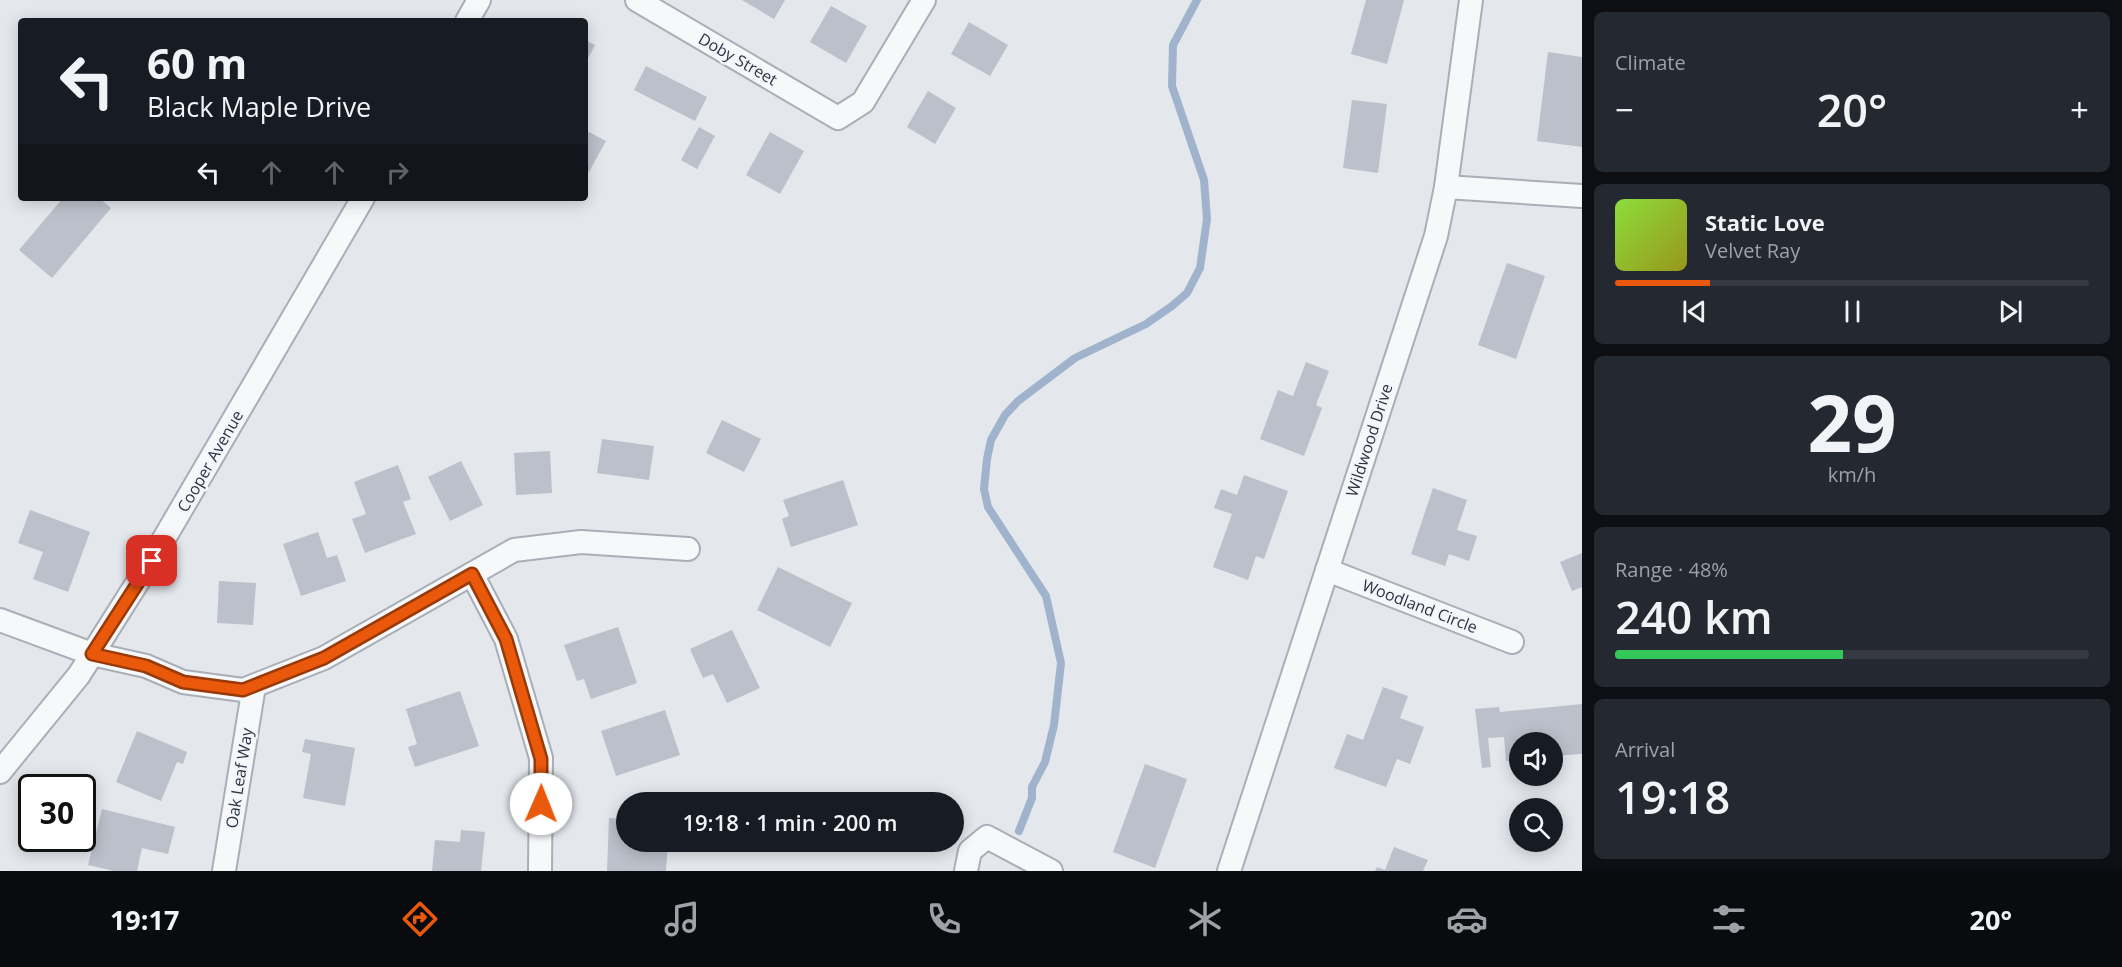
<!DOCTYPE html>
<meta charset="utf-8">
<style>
:root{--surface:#171b24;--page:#242831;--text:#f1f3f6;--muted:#9ea1a6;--line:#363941;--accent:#ea580c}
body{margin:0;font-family:"Open Sans",sans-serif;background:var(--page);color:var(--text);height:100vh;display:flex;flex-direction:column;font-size:22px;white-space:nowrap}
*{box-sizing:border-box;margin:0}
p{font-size:20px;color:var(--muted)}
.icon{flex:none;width:33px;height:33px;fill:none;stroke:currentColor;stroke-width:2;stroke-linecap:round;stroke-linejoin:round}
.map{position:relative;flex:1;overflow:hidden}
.side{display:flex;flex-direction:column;gap:12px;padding:12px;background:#0d0f14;width:540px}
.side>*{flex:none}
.top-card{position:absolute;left:18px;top:18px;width:570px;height:183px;border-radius:6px;box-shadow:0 3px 15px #0003;background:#171b24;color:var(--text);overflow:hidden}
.controls{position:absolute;left:1509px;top:732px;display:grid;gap:12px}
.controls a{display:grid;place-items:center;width:54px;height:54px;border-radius:50%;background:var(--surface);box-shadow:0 3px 15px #0003;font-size:30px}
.speed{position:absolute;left:18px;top:774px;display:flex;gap:12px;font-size:30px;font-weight:700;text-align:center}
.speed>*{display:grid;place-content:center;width:78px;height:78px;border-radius:50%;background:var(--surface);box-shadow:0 3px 15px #0003;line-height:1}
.speed .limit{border:3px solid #111;border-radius:9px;background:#fff;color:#111}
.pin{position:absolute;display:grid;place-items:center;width:51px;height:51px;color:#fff;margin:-26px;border-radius:12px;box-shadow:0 3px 9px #0006}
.me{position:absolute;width:66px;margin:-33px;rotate:1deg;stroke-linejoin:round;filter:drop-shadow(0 0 4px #0008)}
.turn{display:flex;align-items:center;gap:21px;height:126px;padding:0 30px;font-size:27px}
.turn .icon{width:78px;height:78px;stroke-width:2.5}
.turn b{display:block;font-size:42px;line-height:51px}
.lanes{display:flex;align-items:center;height:57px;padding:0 30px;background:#0003;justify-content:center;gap:30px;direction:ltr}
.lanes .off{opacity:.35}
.big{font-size:45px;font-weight:600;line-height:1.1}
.side .card{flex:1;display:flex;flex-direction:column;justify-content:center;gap:9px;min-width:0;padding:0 21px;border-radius:9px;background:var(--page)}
.side .dial{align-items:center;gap:0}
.dial b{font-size:78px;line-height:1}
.song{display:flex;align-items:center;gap:18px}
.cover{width:72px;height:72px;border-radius:9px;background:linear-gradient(135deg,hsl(90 70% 55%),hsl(60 70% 35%))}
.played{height:6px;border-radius:3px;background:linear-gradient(90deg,var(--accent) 20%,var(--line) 20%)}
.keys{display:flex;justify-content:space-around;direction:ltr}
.heat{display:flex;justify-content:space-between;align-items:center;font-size:33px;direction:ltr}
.charge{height:9px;border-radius:4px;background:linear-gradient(90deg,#34c759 48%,var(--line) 0)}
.trip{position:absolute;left:616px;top:792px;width:348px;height:60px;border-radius:30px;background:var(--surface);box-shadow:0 3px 15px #0003;font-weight:600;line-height:60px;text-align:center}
.menu{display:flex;height:96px;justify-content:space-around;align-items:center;background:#090b0e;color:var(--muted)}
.menu .icon{width:42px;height:42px}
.menu .selected{color:var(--accent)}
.menu b{font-size:27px;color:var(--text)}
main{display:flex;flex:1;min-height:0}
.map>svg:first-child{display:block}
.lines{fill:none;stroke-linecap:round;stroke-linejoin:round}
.stream{stroke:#9fb4cc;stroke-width:8}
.building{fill:#bbc0ca}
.street-casing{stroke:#a9aeb7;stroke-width:26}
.street{stroke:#f7f8fa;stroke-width:22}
.route-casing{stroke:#983908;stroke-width:15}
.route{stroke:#ea580c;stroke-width:10}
.labels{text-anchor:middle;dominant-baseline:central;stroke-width:5;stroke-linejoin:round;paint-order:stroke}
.street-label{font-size:16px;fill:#2b3445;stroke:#f4f6f9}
</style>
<main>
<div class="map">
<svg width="1582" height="871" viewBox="0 0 1582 871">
<rect width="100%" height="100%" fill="#e4e7ec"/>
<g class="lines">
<polyline class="stream" points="1019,831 1032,798 1032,787 1045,762 1054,725 1061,663 1046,596 988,507 984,489 987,459 991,440 1005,415 1018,401 1075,358 1146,324 1172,306 1187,293 1200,268 1207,219 1204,180 1172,86 1173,45 1197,0"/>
</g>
<g class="building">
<polygon points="742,0 785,0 774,19"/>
<polygon points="1366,0 1404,0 1387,64 1351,54"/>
<polygon points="831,6 867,26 846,63 810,42"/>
<polygon points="969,22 1008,45 990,76 951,54"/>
<polygon points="585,40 595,45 585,64"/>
<polygon points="1548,52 1582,57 1582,147 1537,141"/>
<polygon points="646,66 707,97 695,121 634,90"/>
<polygon points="928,91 956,108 935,144 907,127"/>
<polygon points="1352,100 1387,104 1378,173 1343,168"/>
<polygon points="699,127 715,136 697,169 681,160"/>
<polygon points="585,130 606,141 585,179"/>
<polygon points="770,132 804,151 780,194 746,175"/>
<polygon points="63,198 99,198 111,208 52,278 19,250"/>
<polygon points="1507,263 1545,276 1516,359 1478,345"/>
<polygon points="1306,362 1329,371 1316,405 1322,408 1304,456 1260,439 1278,390 1293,396"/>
<polygon points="722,420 761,439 744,472 706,453"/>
<polygon points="602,439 654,446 649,480 597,473"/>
<polygon points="550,451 552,493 516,495 514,453"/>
<polygon points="461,461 483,505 450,521 428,477"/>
<polygon points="398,465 411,499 403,502 416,534 365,553 352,519 366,514 354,482"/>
<polygon points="1244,475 1288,491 1264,559 1256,556 1248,580 1213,567 1232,514 1214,508 1221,489 1237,495"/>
<polygon points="843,480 858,525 791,547 782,519 789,516 783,500"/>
<polygon points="1433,488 1467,500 1457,530 1477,536 1469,561 1449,554 1445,566 1411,554"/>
<polygon points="30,510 90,532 68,592 33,579 43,552 18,543"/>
<polygon points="318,532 327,558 337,555 346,581 301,596 283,544"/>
<polygon points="1582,553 1582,587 1572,591 1560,562"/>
<polygon points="778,567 852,603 830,647 757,610"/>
<polygon points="219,581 256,583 253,625 217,623"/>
<polygon points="618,627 637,683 591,699 584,679 577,681 564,645"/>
<polygon points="732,630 760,688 727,703 713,674 703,678 690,649"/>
<polygon points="1383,687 1408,696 1400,718 1424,727 1410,764 1397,759 1386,787 1334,768 1347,734 1363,740"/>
<polygon points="460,691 479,746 415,767 408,747 417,744 406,709"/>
<polygon points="1582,704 1582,754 1552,756 1552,742 1520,742 1520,760 1506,761 1504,737 1488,738 1491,767 1482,768 1475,709 1499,707 1500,712"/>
<polygon points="665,710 680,755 616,776 601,731"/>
<polygon points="137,731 187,752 183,764 177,762 161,801 116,782"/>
<polygon points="305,739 355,748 345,806 303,798 311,754 302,752"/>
<polygon points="1145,764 1187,779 1155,868 1113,852"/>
<polygon points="102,809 175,827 168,854 142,848 137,871 114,871 88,865"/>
<polygon points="609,818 627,819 627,842 668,842 666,871 607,871"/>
<polygon points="461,830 485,832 481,871 432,871 435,840 460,842"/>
<polygon points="1394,847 1428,860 1423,871 1375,871 1377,867 1385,870"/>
</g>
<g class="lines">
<g class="street-casing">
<g id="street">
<polyline points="637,0 838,118 863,102 924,0"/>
<polyline points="467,21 479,0"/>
<polyline points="1446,187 1582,196"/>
<polyline points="1327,570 1512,642"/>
<polyline points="472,574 506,639 541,758 540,871"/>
<polyline points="0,620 92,654 146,666 183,682 243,690 324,658 514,550 581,542 688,549"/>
<polyline points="0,772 79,675 151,561 363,198"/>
<polyline points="224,871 254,686"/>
<polyline points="966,871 970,851 987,837 1051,871"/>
<polyline points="1229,871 1436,236 1446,187 1471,0"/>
</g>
</g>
<use href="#street" class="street"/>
</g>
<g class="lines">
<g class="route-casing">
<polyline id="route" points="152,561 92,654 146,666 183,682 243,690 324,658 472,574 506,639 541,759 541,804"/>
</g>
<use href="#route" class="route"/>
</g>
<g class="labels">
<g class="street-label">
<text transform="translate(738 59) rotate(30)">Doby Street</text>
<text transform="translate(1369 440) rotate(-72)">Wildwood Drive</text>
<text transform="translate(210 461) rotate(-60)">Cooper Avenue</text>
<text transform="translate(1420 606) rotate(21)">Woodland Circle</text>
<text transform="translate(239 778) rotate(-81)">Oak Leaf Way</text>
</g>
</g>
</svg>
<div class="controls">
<a><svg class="icon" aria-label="sound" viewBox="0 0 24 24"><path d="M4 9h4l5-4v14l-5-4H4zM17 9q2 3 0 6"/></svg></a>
<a><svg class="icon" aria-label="search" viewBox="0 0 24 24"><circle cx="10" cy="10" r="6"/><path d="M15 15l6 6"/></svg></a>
</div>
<div class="speed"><div class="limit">30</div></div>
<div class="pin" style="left:152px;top:561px;background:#d93025"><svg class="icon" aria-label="arrive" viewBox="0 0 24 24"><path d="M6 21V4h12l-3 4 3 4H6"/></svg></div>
<svg class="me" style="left:541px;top:804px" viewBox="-20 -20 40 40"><circle r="19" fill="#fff"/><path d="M0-13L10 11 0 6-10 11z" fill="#ea580c"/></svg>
<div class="trip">19:18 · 1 min · 200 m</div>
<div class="top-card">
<div class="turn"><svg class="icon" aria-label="left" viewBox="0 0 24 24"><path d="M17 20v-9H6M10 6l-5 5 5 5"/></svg><div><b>60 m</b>Black Maple Drive</div></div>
<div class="lanes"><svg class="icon" aria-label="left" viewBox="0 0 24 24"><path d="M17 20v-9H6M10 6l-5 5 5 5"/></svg><svg class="icon off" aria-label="ahead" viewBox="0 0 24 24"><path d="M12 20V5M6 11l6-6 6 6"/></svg><svg class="icon off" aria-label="ahead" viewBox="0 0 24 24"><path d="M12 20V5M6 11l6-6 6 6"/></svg><svg class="icon off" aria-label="right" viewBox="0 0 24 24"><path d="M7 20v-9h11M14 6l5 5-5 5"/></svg></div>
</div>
</div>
<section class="side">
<div class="card"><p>Climate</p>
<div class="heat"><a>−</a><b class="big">20°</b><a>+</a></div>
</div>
<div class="card">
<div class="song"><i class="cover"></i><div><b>Static Love</b><p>Velvet Ray</p></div></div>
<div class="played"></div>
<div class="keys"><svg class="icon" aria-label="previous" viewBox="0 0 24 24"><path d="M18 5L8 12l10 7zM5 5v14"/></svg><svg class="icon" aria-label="pause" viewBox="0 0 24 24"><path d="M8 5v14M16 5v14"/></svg><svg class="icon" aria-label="next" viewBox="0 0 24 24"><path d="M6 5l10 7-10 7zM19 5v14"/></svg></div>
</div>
<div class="card dial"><b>29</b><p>km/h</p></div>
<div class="card"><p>Range · 48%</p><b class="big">240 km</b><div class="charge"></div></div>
<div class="card"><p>Arrival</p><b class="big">19:18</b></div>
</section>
</main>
<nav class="menu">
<b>19:17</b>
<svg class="icon selected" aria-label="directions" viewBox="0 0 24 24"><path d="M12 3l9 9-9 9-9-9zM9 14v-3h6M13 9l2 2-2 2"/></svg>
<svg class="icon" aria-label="music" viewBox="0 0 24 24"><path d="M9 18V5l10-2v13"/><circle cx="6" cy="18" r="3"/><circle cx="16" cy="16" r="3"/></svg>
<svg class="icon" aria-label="phone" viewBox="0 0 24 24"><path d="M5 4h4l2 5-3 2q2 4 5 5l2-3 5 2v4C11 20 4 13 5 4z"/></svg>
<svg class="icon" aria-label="climate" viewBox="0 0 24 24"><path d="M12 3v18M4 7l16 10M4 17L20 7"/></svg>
<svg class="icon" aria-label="car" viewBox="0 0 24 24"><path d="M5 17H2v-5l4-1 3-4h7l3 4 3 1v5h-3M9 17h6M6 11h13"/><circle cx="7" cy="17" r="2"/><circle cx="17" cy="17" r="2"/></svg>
<svg class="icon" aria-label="filters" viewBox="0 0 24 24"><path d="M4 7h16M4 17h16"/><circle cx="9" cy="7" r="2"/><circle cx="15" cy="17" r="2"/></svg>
<b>20°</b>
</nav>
